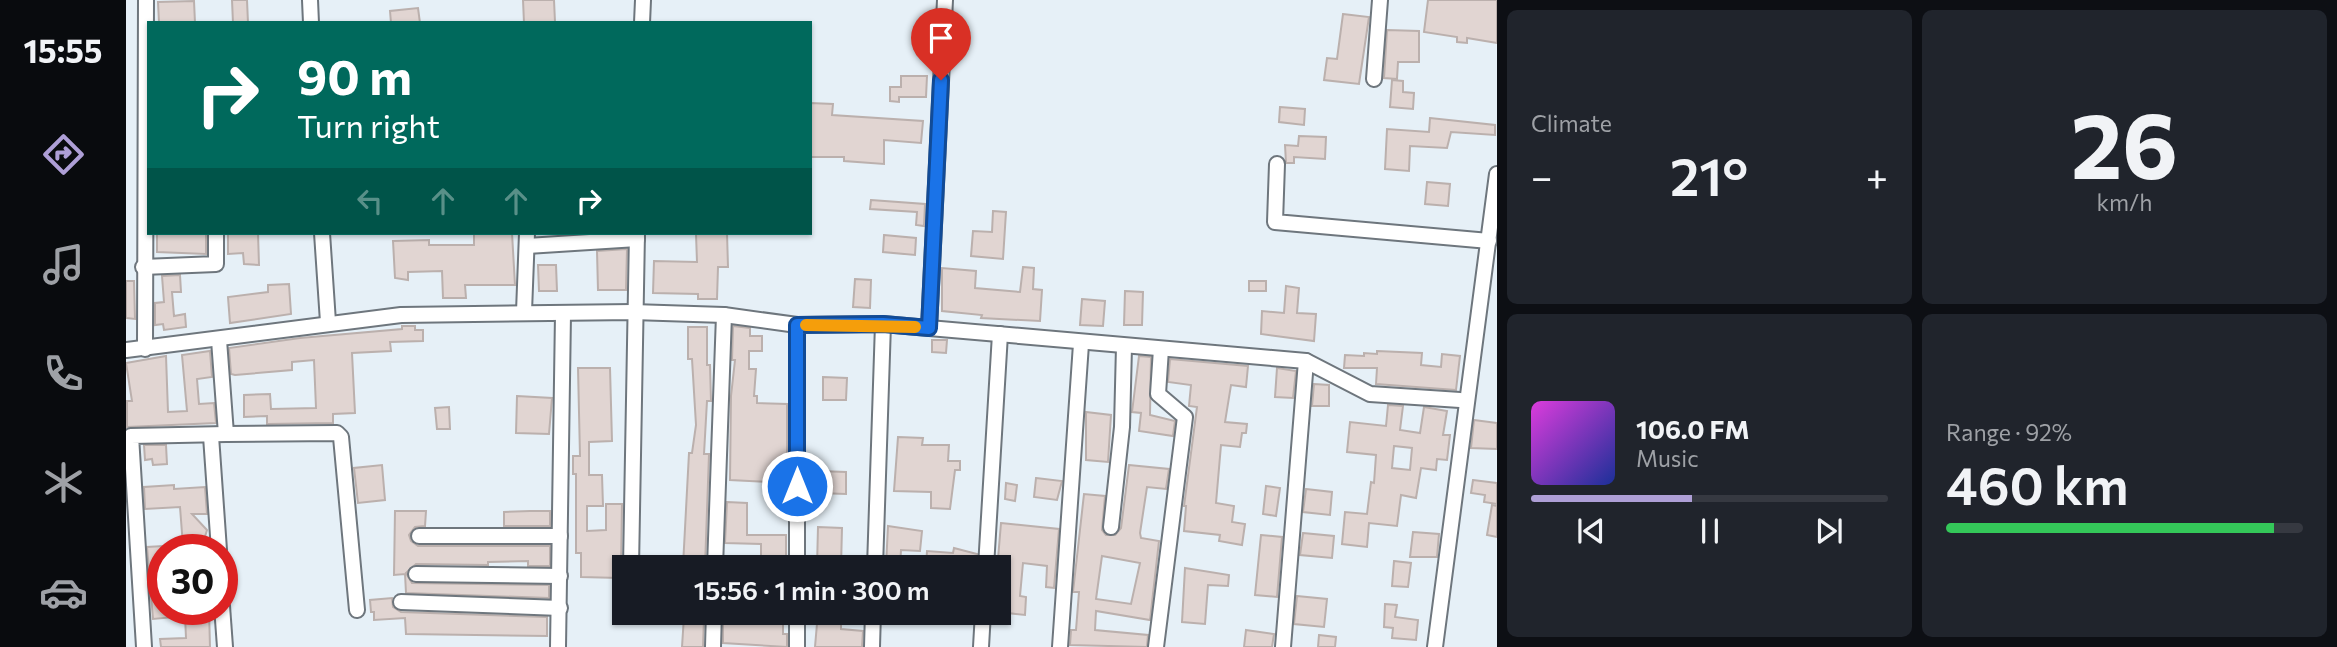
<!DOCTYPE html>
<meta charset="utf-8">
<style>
:root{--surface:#171b24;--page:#20242c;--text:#f1f3f6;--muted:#9ea1a6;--line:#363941;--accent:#ae9fd6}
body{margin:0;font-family:Commissioner,sans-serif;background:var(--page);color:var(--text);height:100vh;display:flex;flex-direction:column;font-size:26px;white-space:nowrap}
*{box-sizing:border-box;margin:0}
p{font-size:23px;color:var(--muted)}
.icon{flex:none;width:38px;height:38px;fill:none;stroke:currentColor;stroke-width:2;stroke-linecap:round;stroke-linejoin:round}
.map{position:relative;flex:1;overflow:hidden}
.sheet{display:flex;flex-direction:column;gap:10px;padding:10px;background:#0d0f14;width:840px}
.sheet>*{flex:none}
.top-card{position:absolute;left:21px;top:21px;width:665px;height:214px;border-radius:0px;box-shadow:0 2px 5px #0004;background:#00695c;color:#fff;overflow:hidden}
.speed{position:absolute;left:21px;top:534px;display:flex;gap:14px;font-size:35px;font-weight:700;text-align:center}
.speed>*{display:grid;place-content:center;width:91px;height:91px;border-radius:50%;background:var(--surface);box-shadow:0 2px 5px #0004;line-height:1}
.speed .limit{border:10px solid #d22;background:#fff;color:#111}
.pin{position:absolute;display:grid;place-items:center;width:60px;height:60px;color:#fff;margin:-72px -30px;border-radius:50% 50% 50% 0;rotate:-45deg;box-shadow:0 0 7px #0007}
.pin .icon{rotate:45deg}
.me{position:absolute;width:77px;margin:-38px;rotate:0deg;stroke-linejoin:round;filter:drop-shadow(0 0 5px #0008)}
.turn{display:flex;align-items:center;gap:24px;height:147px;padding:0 35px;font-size:32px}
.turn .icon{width:91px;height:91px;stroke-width:2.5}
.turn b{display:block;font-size:49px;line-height:60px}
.lanes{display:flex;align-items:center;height:66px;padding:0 35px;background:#0003;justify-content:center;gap:35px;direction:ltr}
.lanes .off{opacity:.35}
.big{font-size:52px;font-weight:600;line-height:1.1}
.sheet .tile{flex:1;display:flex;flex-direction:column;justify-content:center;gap:10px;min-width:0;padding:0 24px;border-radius:10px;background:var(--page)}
.sheet .dial{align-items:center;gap:0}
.dial b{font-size:91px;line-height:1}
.song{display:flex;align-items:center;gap:21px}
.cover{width:84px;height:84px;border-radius:10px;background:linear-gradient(135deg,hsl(300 70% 55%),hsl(230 70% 35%))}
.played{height:7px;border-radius:4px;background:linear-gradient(90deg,var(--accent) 45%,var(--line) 45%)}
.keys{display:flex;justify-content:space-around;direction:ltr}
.heat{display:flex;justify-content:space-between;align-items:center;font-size:38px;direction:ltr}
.charge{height:10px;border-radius:5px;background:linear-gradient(90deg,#34c759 92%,var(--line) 0)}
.sheet .tiles{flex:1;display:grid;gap:10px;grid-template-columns:repeat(2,1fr)}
.trip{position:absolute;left:486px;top:555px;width:399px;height:70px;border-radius:0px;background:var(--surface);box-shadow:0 2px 5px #0004;font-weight:600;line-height:70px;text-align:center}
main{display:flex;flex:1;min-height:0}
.dock{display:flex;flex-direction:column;width:126px;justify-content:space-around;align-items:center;background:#090b0e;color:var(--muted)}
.dock .icon{width:49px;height:49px}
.dock .selected{color:var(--accent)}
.dock b{font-size:32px;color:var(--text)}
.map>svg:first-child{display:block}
.building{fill:#e1d5d2;stroke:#bbb0ad;stroke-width:2;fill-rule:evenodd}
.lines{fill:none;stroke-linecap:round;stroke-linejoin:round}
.minor-casing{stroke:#6e767d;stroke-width:18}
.minor{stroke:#fff;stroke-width:14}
.route-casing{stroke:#114b97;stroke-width:18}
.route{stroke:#1a73e8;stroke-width:12}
.slow{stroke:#f59e0b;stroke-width:12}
</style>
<main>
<nav class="dock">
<b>15:55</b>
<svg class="icon selected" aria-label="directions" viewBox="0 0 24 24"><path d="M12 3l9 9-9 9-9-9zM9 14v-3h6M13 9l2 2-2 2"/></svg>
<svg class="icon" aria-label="music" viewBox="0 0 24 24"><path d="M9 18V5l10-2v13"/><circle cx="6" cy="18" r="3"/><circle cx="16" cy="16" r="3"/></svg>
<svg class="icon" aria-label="phone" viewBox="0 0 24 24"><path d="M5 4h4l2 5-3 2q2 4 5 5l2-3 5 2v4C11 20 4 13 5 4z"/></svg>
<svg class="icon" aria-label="climate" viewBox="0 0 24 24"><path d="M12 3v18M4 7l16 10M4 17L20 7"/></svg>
<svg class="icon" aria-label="car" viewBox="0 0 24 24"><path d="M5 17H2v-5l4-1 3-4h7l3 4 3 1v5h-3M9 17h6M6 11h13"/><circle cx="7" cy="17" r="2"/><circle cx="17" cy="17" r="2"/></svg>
</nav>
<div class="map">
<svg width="1371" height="647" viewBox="0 0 1371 647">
<rect width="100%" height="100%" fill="#e6f0f7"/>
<g class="building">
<polygon points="106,0 121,0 122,23 107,23"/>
<polygon points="397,0 428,0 429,22 398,23"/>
<polygon points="1302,0 1371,0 1371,43 1341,38 1341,43 1331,42 1331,37 1298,32"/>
<polygon points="68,1 69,23 33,23 32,2"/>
<polygon points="292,8 294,23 265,23 264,11"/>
<polygon points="1217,14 1243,17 1233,84 1198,80 1201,58 1211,59"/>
<polygon points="1261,30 1293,31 1293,62 1272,62 1271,79 1258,78"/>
<polygon points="775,76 801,76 800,97 773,97 773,102 764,101 764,87 775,87"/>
<polygon points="1266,80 1277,81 1277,92 1288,93 1287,109 1264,107"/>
<polygon points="684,103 707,104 706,115 797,121 795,143 758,140 758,164 718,161 718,157 684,157"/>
<polygon points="1154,107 1179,109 1178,125 1153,122"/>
<polygon points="1304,118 1369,125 1369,135 1325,132 1321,148 1284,146 1283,171 1259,169 1261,129 1303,132"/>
<polygon points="1173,136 1200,137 1199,159 1168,157 1168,163 1160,163 1159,145 1172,146"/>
<polygon points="1301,182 1324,184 1322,206 1299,204"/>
<polygon points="745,200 799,204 798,226 790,225 791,212 744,209"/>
<polygon points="867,211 880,212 877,259 845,256 847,231 866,232"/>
<polygon points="31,233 80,233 80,254 31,252"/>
<polygon points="102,233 132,233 133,265 118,264 117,253 102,254"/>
<polygon points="348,233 386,233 389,285 339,285 340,298 317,298 316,271 282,272 282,280 269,278 267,241 303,240 303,245 348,245"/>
<polygon points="601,233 602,267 592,267 591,299 572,299 572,294 527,293 528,261 571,262 570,234"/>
<polygon points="758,235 790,238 789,255 757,252"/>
<polygon points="501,249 500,290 472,290 471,251"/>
<polygon points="412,265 430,265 431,291 413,291"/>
<polygon points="897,267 908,268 907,289 916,290 914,321 855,318 856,315 816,311 816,268 850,271 849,288 894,292"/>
<polygon points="54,275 55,292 46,292 48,316 59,314 60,327 38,330 37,324 29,325 29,303 38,302 36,276"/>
<polygon points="729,279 745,280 744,308 727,307"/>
<polygon points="0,281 8,281 9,319 0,318"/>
<rect x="1123" y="281" width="17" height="10"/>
<polygon points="163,284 165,314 104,323 102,297 142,292 142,285"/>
<polygon points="1160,286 1173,288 1171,313 1190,314 1188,341 1135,334 1136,311 1158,313"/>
<polygon points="999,291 1017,292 1016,325 998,325"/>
<polygon points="956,299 979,301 977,326 954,325"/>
<polygon points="276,326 289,326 289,330 297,330 297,341 264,342 265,351 226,353 229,413 207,414 207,423 141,424 141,416 118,417 118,395 144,394 145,409 190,408 188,360 166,362 166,370 109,375 105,374 103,348 174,338 276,329"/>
<polygon points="607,326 624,328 624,336 636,336 636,351 623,351 623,369 630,369 628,396 631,396 631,403 661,404 661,483 604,480 605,396 609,360 606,360"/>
<polygon points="562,327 581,327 581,365 584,365 585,401 581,401 578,454 583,454 579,567 557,566 563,453 566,453 570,425 566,359 562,359"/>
<polygon points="806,340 821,340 820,353 806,352"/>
<polygon points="84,351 86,377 71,379 73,404 88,403 90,423 1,427 1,401 6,401 0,363 40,356 42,412 61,411 56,355"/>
<polygon points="1251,351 1296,353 1295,365 1315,367 1316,354 1334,356 1330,390 1250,384 1251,368 1218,368 1219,355 1238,356 1238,353 1251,354"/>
<polygon points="1013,356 1025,357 1024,415 1049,421 1047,436 1013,431 1015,413 1006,412"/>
<polygon points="1044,359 1122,366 1120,387 1105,385 1099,422 1121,424 1120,433 1116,433 1114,447 1095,445 1090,503 1108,506 1106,522 1119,524 1116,545 1093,541 1094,535 1058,531 1060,506 1058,506 1071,407 1063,406 1065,385 1042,382"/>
<polygon points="452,368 484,368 486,441 463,442 463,475 476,475 477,506 461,506 461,531 480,530 480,504 496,504 495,567 499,576 494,578 455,577 455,553 450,553 450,474 447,474 447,456 454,456"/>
<polygon points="1151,368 1170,371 1167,398 1149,397"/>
<polygon points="697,377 721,378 720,400 697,400"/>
<polygon points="1188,384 1203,385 1203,406 1186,406"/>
<polygon points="391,396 426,398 423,434 390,433"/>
<path d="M1262,405L1277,406L1274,430L1294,433L1298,407L1321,411L1317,435H1324L1321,460L1311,459L1310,470L1295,468L1290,498L1275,495L1271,526L1243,523L1241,547L1216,544L1219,512L1241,514L1245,482L1248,483L1250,455L1221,452L1224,422L1260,426ZM1268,446L1286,448L1284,470L1266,468Z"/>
<polygon points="323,407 324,429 311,429 309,408"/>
<polygon points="960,412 985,415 982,462 960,460"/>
<polygon points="1348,420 1371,423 1371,449 1345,448"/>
<polygon points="772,437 797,438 796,445 823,445 822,461 834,461 834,470 829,470 824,509 805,508 805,492 768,491"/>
<polygon points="18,445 40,445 41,464 27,465 26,459 19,460"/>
<polygon points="256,465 259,500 232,503 228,468"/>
<path d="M1003,465L1043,469L1040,489L1021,487L1014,533L1015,538L1033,541L1024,620L970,611L969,630L1022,635L1021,647L944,645L945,630H950L953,592H947L958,494L979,496L976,530L980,535H989L995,528ZM976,556L1014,563L1005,604L970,599Z"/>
<polygon points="693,471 720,472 720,494 692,493"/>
<polygon points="910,478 936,481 931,500 908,497"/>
<polygon points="1347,480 1371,483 1371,504 1358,502 1359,495 1345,493"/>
<polygon points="880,483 891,485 889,501 879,499"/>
<polygon points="48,485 48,489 79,487 81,514 66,514 81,530 77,543 57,546 54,507 19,509 18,487"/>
<polygon points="1140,486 1154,488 1150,516 1137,514"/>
<polygon points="1180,489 1206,492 1204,515 1177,512"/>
<polygon points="601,502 621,503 621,535 660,535 660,557 635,557 635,544 599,543"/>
<polygon points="1366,505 1371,506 1371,537 1361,535"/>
<polygon points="269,511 300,511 299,526 289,527 283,535 285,541 292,546 424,546 424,566 402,566 402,561 362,562 362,565 290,564 280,573 286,583 423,585 423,598 280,593 279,574 268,575"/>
<polygon points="404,511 424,511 424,526 378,526 378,512"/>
<polygon points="875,523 933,529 928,588 920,587 921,566 897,563 894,596 900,597 899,615 882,613 884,586 876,586 878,560 872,559"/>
<polygon points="762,526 796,531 794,551 775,550 774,567 760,566"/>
<polygon points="692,527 716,528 715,567 691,567"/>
<polygon points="1287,532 1313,534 1311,557 1284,557"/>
<polygon points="1177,533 1208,536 1206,558 1174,555"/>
<polygon points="1135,535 1156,537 1151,597 1129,595"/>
<polygon points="37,546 37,609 83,609 84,647 35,647 34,639 60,638 59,616 27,619 21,547"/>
<polygon points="828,548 851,554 850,567 800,567 801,551 827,553"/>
<polygon points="1268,561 1285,563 1282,587 1266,586"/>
<polygon points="1059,568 1103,575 1102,586 1082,585 1079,624 1056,622"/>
<polygon points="1171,596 1201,599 1198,627 1168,624"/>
<polygon points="266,598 267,607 275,612 421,617 421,636 280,634 279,618 248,620 248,612 245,612 244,600"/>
<polygon points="1259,604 1271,605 1269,617 1292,620 1290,640 1266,638 1267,628 1258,627"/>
<polygon points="602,612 657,612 657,634 661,634 661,647 597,643 597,620 602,620"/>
<polygon points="692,612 715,612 715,629 737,631 736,647 689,647"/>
<polygon points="558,616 578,618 577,647 556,647"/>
<polygon points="1120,630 1148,634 1146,647 1118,647"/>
<polygon points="1193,635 1210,637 1209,647 1192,647"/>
</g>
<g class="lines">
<g class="minor-casing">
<g id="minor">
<polyline points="184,0 185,23"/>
<polyline points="516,23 517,0"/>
<polyline points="1248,79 1254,0"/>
<polyline points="1151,164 1149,222 1363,241"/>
<polyline points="196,233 202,322"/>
<polyline points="401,246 511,239"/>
<polyline points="17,267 90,264 90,233"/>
<polyline points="398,312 401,233"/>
<polyline points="803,328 819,0"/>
<polyline points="93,340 100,434 211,433 215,437 231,610"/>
<polyline points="19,349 20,0"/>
<polyline points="0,350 275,315 507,312 598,315 671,325 757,324 1180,361 1244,394 1334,400"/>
<polyline points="85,436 93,550"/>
<polyline points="985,527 996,427 998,346"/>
<polyline points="293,536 434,536"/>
<polyline points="505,567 511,233"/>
<polyline points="589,567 598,315"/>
<polyline points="671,567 671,325"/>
<polyline points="749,567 757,324"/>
<polyline points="860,567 874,334"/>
<polyline points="290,574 434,576"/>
<polyline points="275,602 434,608"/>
<polyline points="96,606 99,647"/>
<polyline points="18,647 5,436 100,434"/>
<polyline points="432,647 437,314"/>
<polyline points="587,647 588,612"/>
<polyline points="671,647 671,612"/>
<polyline points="746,647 747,612"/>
<polyline points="855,647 857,612"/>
<polyline points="934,647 955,344"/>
<polyline points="1030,647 1059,417 1032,394 1035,349"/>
<polyline points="1157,647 1180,361"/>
<polyline points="1309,647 1371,174"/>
</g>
</g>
<use href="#minor" class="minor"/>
</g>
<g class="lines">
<g class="route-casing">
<polyline id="route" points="671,486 671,325 757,324 803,328 815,80"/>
</g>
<use href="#route" class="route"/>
<polyline class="slow" points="680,325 789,327"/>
</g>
</svg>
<div class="speed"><div class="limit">30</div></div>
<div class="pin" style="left:815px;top:80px;background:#d93025"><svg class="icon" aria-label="arrive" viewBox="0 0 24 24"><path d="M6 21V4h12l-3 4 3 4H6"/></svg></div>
<svg class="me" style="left:671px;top:486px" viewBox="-20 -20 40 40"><circle r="17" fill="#1a73e8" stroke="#fff" stroke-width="3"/><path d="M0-11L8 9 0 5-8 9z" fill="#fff"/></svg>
<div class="trip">15:56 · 1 min · 300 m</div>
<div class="top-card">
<div class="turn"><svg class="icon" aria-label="right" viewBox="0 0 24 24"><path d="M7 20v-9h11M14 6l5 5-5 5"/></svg><div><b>90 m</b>Turn right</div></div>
<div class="lanes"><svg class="icon off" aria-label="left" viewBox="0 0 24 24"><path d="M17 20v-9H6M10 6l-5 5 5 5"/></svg><svg class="icon off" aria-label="ahead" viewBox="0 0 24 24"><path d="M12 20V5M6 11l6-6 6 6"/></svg><svg class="icon off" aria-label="ahead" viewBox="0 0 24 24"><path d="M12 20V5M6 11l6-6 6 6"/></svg><svg class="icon" aria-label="right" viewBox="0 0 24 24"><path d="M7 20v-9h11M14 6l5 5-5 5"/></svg></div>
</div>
</div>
<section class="sheet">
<div class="tiles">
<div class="tile"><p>Climate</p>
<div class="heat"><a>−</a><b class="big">21°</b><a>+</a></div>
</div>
<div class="tile dial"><b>26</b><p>km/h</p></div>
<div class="tile">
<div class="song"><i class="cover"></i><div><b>106.0 FM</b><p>Music</p></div></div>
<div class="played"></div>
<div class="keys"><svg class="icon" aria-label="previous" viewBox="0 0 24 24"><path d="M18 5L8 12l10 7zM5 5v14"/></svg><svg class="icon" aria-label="pause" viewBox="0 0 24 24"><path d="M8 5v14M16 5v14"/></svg><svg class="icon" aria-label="next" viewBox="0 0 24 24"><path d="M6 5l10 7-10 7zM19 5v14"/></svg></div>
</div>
<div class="tile"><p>Range · 92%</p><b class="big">460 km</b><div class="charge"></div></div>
</div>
</section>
</main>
